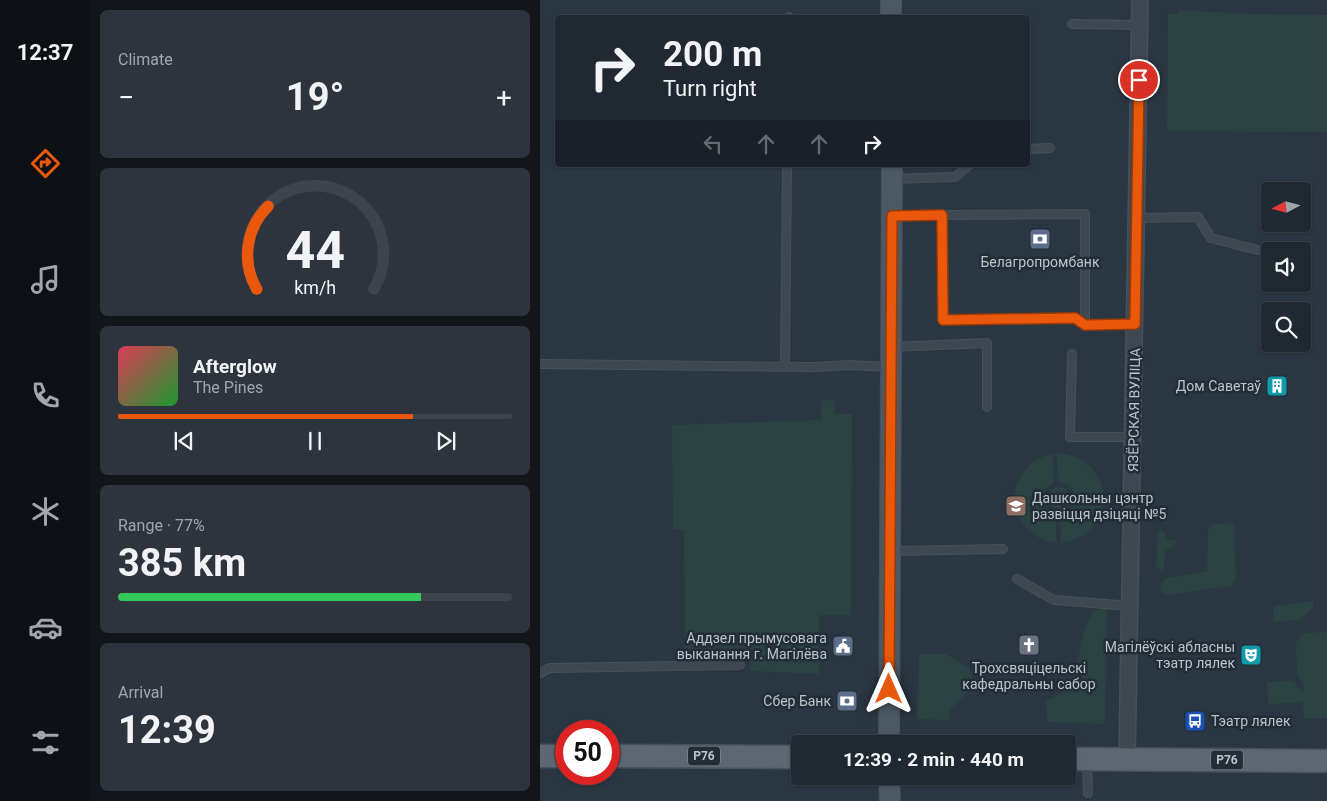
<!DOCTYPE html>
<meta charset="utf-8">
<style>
:root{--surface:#202831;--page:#2d343d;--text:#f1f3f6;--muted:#a2a6ab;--line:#3d444d;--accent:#ea580c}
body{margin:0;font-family:Roboto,sans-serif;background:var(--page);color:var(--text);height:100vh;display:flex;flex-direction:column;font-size:19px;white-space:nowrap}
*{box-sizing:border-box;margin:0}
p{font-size:16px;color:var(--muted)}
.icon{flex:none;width:28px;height:28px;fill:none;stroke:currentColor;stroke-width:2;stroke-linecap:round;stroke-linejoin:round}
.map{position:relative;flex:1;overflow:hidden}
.details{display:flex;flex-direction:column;gap:10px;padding:10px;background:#12161b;width:450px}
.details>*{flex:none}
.hud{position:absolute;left:15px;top:15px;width:475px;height:152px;border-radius:5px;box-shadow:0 1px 4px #0004,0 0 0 1px var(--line);background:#202831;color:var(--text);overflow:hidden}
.needle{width:32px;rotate:263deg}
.controls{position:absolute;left:721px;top:182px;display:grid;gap:10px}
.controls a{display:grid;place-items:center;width:50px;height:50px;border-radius:5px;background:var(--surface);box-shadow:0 1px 4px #0004,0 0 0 1px var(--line);font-size:25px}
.speed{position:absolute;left:15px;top:720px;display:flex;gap:10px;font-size:25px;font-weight:700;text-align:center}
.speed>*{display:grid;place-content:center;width:65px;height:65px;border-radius:50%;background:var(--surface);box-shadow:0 1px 4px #0004,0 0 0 1px var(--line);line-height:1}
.speed .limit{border:8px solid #d22;background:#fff;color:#111}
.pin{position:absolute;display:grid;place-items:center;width:42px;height:42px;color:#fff;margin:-21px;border:2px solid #fff;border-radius:50%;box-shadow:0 1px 5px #0007}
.me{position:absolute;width:55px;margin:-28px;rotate:0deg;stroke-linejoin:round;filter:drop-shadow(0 0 4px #0008)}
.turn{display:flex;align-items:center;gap:18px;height:105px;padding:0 25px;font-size:22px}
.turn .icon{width:65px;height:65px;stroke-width:2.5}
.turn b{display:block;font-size:35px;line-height:42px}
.lanes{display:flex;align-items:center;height:48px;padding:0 25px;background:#0003;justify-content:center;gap:25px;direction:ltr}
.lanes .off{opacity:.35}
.big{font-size:38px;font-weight:700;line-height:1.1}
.details .tile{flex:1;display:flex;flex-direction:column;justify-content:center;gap:8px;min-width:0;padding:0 18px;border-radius:8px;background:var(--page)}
.details .dial{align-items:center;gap:0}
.dial svg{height:130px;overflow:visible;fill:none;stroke:var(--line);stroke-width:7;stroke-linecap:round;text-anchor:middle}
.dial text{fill:var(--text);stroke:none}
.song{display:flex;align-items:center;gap:15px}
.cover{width:60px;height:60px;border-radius:8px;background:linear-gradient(135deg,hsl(350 70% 55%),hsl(130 70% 35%))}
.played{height:5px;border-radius:2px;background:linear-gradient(90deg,var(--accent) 75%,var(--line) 75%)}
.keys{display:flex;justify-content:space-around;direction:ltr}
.heat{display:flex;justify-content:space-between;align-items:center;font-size:28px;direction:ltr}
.charge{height:8px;border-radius:4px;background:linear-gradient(90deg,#34c759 77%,var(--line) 0)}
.trip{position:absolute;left:251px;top:735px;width:285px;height:50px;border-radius:5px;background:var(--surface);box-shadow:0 1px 4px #0004,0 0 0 1px var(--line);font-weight:700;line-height:50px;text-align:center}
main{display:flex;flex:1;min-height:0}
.tabs{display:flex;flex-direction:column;width:90px;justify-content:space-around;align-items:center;background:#0d1014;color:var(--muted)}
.tabs .icon{width:35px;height:35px}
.tabs .selected{color:var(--accent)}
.tabs b{font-size:22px;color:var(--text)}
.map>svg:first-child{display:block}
.green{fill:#2b4242}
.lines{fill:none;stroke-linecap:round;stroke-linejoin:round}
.lane-casing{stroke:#47515a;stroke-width:10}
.street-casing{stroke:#47515a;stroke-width:18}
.secondary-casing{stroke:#47515a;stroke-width:22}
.primary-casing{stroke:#47515a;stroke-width:25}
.lane{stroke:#3e4851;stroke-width:8}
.street{stroke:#3e4851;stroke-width:15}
.secondary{stroke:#4c5864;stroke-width:20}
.primary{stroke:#5c6771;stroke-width:22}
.route-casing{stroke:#983908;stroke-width:12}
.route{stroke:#ea580c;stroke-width:9}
.labels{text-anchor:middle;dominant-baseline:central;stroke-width:5;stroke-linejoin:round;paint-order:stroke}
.shield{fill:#222d36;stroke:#8d969e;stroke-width:1}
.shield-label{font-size:12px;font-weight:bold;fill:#bbc3cb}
.poi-label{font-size:14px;fill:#bbc3cb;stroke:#222d36;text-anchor:end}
.street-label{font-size:14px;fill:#bbc3cb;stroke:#222d36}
</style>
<main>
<nav class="tabs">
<b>12:37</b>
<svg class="icon selected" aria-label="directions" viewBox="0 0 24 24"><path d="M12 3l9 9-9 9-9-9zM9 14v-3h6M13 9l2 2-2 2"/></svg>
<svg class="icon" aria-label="music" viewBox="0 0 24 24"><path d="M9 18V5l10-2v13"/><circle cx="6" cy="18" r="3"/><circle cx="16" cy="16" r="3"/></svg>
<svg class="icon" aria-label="phone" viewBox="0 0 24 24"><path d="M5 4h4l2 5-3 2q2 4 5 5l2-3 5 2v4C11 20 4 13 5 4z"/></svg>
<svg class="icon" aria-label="climate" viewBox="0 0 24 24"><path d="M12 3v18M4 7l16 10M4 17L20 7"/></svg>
<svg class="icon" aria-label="car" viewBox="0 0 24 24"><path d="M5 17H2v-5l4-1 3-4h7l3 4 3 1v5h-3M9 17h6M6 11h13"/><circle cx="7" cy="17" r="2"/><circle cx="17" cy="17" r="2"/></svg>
<svg class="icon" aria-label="filters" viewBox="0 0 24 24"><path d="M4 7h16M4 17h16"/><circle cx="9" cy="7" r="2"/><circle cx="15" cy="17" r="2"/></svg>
</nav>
<section class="details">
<div class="tile"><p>Climate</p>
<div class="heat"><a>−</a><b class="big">19°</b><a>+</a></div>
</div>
<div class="tile dial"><svg viewBox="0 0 100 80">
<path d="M14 69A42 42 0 1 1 86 69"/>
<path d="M14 69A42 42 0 0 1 21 18" stroke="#ea580c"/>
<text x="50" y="56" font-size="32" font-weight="700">44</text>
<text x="50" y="72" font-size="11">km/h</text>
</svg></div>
<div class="tile">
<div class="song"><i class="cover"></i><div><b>Afterglow</b><p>The Pines</p></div></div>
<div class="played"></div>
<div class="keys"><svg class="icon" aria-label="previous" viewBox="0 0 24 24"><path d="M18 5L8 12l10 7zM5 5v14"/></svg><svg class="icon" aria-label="pause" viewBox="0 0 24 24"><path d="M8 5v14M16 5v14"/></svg><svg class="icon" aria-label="next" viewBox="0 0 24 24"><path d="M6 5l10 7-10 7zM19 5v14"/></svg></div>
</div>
<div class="tile"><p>Range · 77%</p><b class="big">385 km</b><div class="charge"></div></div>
<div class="tile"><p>Arrival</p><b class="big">12:39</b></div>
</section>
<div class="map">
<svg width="787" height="801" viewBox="0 0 787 801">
<rect width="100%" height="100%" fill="#2a3641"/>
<g class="green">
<polygon points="639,10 708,14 787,15 787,132 627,131 628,14 638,14"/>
<polygon points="290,399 294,399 294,414 312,414 311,615 279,615 279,674 210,671 209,650 145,651 144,530 133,529 132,425 281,420 281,401"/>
<path d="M517,453C544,455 560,470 564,496L536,497L530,486L518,481Z"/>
<path d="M513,454L514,482L507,487L503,496L474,497C477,474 491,458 513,454Z"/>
<circle cx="519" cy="498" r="11"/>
<path d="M503,499L505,507L515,514L517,543C492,540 478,523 474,500Z"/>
<path d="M564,499C562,524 546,539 521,543L520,515L531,509L536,500Z"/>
<polygon points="694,523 696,579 691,586 626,595 622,593 620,585 627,578 667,571 668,529 674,524"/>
<polygon points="620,530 625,532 627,540 637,540 634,547 625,549 624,572 616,566 618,532"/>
<polygon points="773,601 773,608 760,620 734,622 733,606"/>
<path d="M567,609L565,724L507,722L506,701C547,687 533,639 554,610Z"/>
<polygon points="787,632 787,718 764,718 763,702 728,704 727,682 753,681 763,693 763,682 757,675 756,643 763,633"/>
<polygon points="379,654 406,654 430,669 433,687 410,709 409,720 377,719"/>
</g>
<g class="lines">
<g class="lane-casing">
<g id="lane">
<polyline points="249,18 249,17"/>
<polyline points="532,24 600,25"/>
<polyline points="488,149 510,148"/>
<polyline points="353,179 415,177 429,165"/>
<polyline points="352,216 402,215"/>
<polyline points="597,218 658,217 671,238 730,253"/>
<polyline points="545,325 545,214 402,215 403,320 535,319 545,325 595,324"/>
<polyline points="351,347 447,343 447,407"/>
<polyline points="532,354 530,437 593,437"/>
<polyline points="0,364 274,367 309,365 349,367"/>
<polyline points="245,367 247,165"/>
<polyline points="350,551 463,549"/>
<polyline points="477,579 514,600 591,606"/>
<polyline points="0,673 10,668 200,665"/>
<polyline points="547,761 548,793"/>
</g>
</g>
<g class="street-casing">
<polyline id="street" points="587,760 600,0"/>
</g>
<g class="secondary-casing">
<g id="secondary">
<polyline points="351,0 351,18"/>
<polyline points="349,744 352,165"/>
<polyline points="349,776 350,801"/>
</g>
</g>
<g class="primary-casing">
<g id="primary">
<polyline points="0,756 26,756"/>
<polyline points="69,756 260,757"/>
<polyline points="528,759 787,761"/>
</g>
</g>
<use href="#lane" class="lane"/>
<use href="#street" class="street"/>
<use href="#secondary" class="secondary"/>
<use href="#primary" class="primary"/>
</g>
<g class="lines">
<g class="route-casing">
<polyline id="route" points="349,689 352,216 402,215 403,320 535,318 545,325 595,324 599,80"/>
</g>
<use href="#route" class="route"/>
</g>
<defs>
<g id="bank-square" transform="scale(1.125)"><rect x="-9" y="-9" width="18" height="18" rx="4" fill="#5c6f8a" stroke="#222d36"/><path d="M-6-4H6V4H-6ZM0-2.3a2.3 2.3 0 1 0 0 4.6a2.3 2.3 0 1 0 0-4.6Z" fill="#fff"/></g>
<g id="building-square" transform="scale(1.125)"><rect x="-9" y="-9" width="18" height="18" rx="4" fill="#0f9aa8" stroke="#222d36"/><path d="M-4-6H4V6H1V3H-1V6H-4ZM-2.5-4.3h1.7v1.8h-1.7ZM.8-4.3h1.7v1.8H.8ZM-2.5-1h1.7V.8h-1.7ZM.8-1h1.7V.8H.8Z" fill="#fff"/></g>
<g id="school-square" transform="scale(1.125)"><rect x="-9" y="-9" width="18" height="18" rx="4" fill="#8d6e63" stroke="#222d36"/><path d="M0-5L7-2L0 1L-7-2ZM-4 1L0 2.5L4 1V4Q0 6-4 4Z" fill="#fff"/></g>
<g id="church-square" transform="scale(1.125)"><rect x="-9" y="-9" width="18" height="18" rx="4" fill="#6b7280" stroke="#222d36"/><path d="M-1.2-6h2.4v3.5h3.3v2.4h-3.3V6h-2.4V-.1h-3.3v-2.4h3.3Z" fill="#fff"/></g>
<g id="civic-square" transform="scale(1.125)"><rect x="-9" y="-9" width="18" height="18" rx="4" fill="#5c6f8a" stroke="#222d36"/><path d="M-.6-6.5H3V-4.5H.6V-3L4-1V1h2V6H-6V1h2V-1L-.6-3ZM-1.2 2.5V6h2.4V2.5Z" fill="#fff"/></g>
<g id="theatre-square" transform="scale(1.125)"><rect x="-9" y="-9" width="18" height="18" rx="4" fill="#0f9aa8" stroke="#222d36"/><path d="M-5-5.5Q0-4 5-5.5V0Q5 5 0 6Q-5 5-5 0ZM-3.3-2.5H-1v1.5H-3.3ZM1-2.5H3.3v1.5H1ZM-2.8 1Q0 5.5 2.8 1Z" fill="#fff"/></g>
<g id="bus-square" transform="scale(1.125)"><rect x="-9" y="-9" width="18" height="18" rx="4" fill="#1a4fb4" stroke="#222d36"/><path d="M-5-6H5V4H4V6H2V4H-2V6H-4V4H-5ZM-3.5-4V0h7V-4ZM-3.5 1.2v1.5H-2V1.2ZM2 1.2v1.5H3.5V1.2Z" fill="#fff"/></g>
</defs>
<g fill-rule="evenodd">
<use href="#bank-square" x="500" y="239"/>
<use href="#building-square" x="737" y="386"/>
<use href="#school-square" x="476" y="506"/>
<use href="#church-square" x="489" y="645"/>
<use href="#civic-square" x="303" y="646"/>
<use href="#theatre-square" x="711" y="655"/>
<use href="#bank-square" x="307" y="701"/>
<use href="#bus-square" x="655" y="721"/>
</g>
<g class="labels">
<g class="shield">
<rect x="148" y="746.5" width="32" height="19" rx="4"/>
<rect x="671" y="750.5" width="32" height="19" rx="4"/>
</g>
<g class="shield-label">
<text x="164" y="756">Р76</text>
<text x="687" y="760">Р76</text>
</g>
<g class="poi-label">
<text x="500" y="262" text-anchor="middle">Белагропромбанк</text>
<text x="721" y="386">Дом Саветаў</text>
<text x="492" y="498" text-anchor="start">Дашкольны цэнтр<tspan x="492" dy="16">развіцця дзіцяці №5</tspan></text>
<text x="287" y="638">Аддзел прымусовага<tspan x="287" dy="16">выканання г. Магілёва</tspan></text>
<text x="695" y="647">Магілёўскі абласны<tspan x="695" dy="16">тэатр лялек</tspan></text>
<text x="489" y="668" text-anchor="middle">Трохсвяціцельскі<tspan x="489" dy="16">кафедральны сабор</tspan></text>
<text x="291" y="701">Сбер Банк</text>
<text x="671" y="721" text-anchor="start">Тэатр лялек</text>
</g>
<g class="street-label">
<text transform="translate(594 410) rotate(-89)">ЯЗЁРСКАЯ ВУЛІЦА</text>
</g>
</g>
</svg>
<div class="controls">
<a><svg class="needle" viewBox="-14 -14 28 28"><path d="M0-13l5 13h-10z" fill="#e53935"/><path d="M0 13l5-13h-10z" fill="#a2a6ab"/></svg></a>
<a><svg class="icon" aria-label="sound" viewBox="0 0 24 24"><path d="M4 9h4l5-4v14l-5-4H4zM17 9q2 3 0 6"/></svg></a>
<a><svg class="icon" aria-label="search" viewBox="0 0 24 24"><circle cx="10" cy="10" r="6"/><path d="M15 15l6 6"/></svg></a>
</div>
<div class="speed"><div class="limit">50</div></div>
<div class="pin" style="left:599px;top:80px;background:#d93025"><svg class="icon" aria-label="arrive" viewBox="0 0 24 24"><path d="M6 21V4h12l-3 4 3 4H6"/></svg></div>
<svg class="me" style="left:349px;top:689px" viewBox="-20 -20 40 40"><path d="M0-17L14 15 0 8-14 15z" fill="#ea580c" stroke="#fff" stroke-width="4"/></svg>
<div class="trip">12:39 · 2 min · 440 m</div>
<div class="hud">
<div class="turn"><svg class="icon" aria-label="right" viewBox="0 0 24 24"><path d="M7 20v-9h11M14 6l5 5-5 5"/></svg><div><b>200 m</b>Turn right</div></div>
<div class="lanes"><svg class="icon off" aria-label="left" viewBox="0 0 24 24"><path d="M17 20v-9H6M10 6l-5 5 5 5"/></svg><svg class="icon off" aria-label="ahead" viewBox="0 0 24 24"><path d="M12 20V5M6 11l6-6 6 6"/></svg><svg class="icon off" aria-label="ahead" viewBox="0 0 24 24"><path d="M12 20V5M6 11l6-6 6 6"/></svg><svg class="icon" aria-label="right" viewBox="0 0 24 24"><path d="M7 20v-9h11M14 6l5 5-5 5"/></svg></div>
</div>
</div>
</main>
